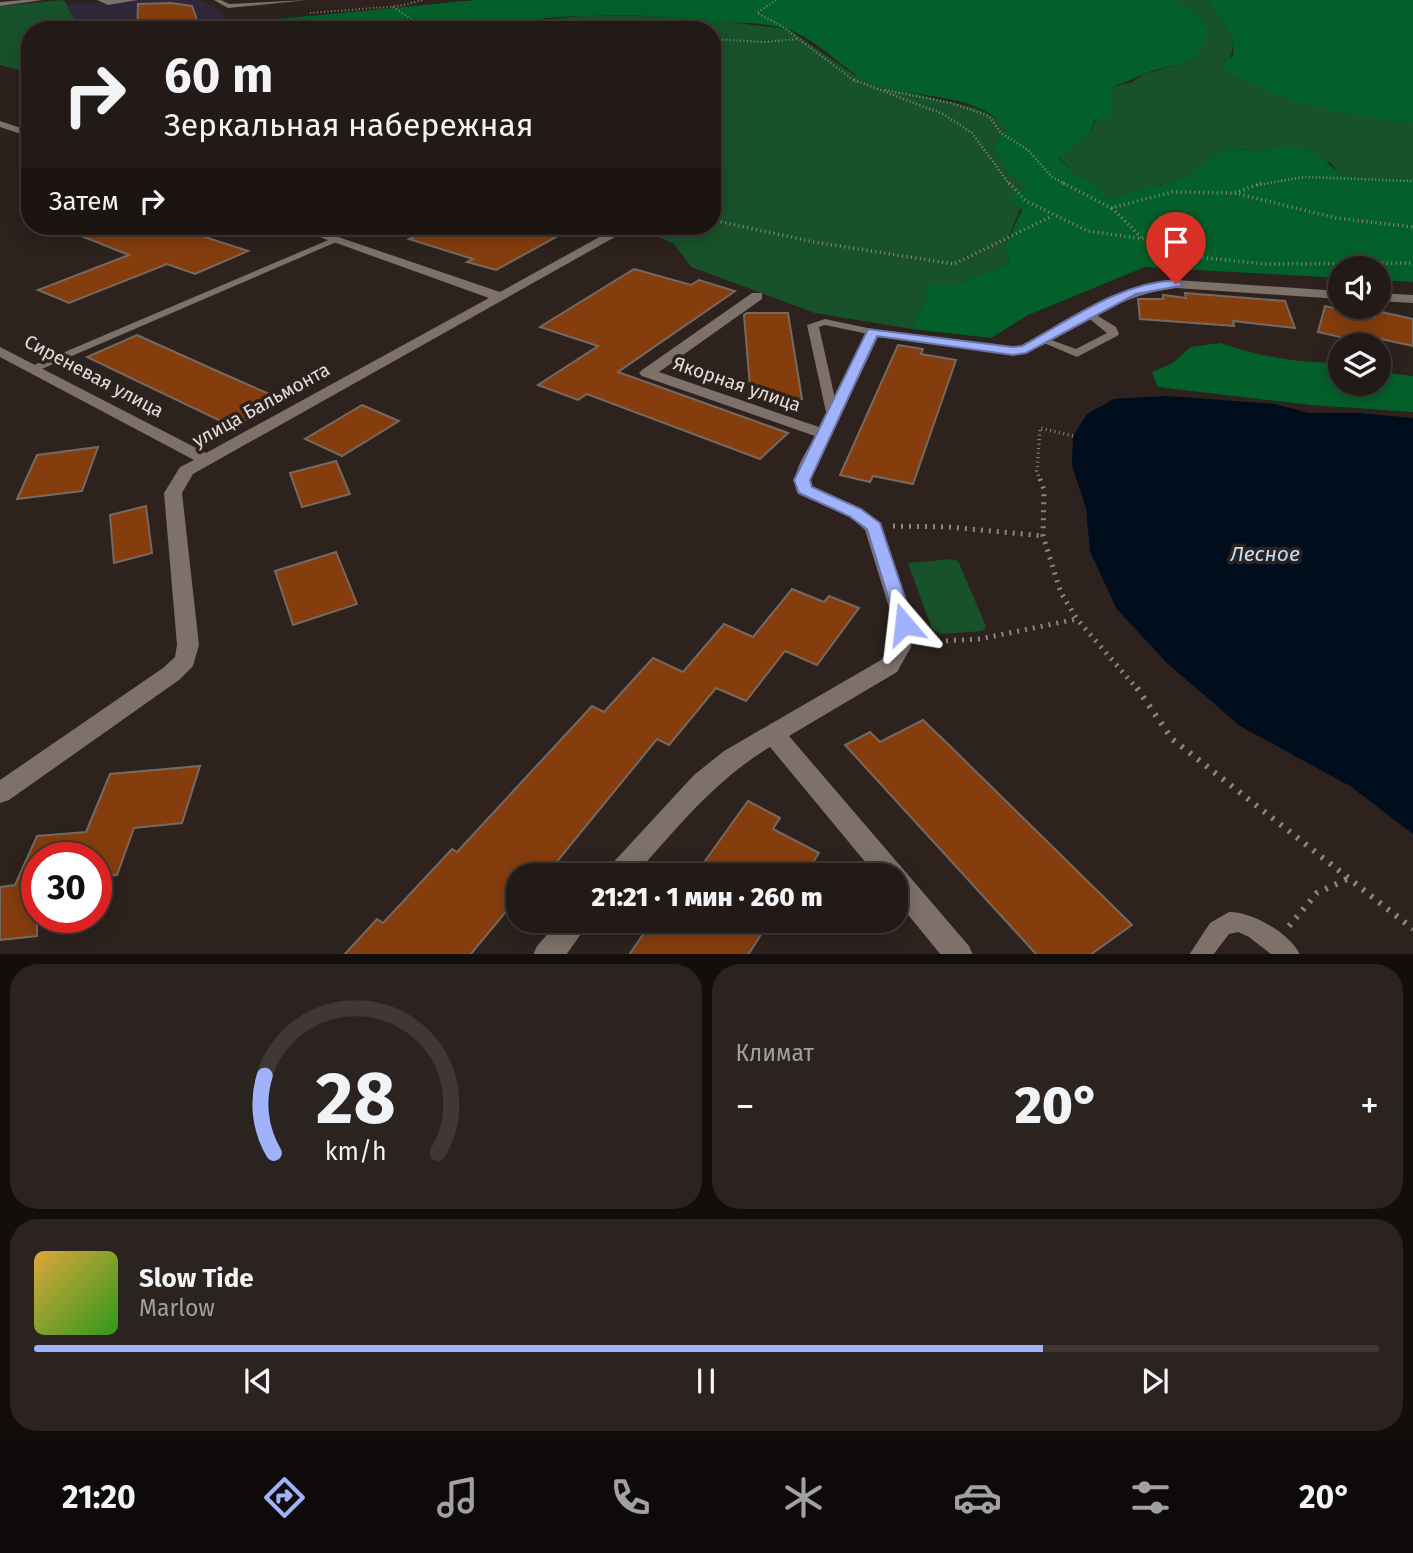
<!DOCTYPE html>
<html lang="ru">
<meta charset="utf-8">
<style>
:root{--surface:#221a16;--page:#2a231f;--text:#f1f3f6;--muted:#a2a1a1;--line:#3f3835;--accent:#a1b2fd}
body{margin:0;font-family:"Fira Sans",sans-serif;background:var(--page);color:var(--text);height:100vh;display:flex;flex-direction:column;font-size:26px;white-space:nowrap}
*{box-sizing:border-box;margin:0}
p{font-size:23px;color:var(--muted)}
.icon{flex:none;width:38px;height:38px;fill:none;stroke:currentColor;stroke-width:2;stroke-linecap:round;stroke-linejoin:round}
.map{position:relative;height:954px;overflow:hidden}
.details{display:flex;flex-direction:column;gap:10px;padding:10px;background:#130e0c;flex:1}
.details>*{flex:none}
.top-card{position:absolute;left:21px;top:21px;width:700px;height:214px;border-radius:28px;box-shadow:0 4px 18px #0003,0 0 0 2px var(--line);background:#221a16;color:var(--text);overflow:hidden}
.controls{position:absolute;left:1328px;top:256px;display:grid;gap:14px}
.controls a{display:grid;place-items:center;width:63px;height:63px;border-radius:50%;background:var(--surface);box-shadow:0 4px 18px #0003,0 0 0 2px var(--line);font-size:35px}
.speed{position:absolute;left:21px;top:842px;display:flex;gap:14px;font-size:35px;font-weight:700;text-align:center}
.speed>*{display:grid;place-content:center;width:91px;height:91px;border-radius:50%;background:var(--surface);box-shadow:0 4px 18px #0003,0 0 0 2px var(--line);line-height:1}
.speed .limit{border:10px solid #d22;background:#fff;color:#111}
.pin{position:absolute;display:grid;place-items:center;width:60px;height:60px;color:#fff;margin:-72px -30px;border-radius:50% 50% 50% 0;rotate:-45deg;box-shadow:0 0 7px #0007}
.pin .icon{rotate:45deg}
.me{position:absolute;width:77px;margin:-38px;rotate:343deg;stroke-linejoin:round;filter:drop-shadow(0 0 5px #0008)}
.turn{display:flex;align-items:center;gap:24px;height:147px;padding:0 28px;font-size:32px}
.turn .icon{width:91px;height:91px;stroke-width:2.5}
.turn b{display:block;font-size:49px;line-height:60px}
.then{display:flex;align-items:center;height:66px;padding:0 28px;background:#0003;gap:14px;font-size:26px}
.big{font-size:52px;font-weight:800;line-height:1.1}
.details .tile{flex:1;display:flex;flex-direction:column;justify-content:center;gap:10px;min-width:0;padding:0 24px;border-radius:28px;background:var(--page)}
.details .dial{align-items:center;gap:0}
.dial svg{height:182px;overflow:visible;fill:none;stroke:var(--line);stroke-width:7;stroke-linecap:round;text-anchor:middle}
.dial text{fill:var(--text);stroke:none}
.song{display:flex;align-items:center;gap:21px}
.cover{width:84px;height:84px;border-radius:10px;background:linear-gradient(135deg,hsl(40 70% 55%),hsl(110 70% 35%))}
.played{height:7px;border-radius:4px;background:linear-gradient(90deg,var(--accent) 75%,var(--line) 75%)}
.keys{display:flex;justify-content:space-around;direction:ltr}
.heat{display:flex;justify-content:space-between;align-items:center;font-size:38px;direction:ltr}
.details .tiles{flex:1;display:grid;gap:10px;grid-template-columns:1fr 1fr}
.tile:last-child{grid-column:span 2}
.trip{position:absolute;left:506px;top:863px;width:402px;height:70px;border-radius:28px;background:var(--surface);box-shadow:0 4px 18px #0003,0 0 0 2px var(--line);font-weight:800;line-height:70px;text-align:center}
.menu{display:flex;height:112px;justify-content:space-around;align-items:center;background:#0e0a09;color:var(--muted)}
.menu .icon{width:49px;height:49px}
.menu .on{color:var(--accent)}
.menu b{font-size:32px;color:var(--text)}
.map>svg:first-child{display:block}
.education{fill:#302838}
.green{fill:#17522b}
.forest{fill:#04602b}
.water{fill:#000d1c}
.building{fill:#853d0d;stroke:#756962;stroke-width:2}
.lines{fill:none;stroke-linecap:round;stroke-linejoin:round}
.path-far4{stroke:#8e8580;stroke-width:2;stroke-dasharray:1 2.5;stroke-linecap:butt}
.path-far3{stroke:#8e8580;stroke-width:2.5;stroke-dasharray:1 2.5;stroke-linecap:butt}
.path-far2{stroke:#8e8580;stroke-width:3.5;stroke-dasharray:1 3.5;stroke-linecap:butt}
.path-far1{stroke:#8e8580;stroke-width:5;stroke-dasharray:2 6;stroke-linecap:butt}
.path{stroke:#8e8580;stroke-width:6;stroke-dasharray:2.5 8;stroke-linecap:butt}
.lane{fill:#7d716a;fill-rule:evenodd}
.street{fill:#7d716a;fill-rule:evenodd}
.route{fill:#a1b2fd;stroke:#6974a4;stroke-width:2}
.labels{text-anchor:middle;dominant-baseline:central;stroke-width:7;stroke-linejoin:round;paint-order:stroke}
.street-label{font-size:19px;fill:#e4ddd9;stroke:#2d221d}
.water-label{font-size:21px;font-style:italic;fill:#b8e0fc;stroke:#2d221d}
</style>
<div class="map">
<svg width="1413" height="955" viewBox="0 0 1413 955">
<rect width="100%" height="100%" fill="#2d221d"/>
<polygon class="education" points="129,0 199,0 222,10 227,24 164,30 80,30 67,5"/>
<g class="green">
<polygon points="64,0 80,30 30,30 30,73 0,65 0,6"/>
<path d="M1175,0H1208C1220,14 1223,28 1234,42L1227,74C1244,79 1258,87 1273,92C1319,107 1365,116 1413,124V179L1378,180L1341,175L1331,163L1280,146L1262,151L1225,148L1203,162L1194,176L1106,199L1104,191L1074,173L1059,157L1090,134L1109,88L1132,82L1144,74L1188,62Z"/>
<polygon points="589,15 687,17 788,29 853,74 912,93 976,108 1000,120 1008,131 996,144 1029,187 1005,246 1010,263 956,285 926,285 927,298 912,329 815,313 691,267 674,244 640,228 595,226 712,226 712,30 493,30 496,25"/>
<polygon points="952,559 958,561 986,626 983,631 941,634 932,629 908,563"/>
</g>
<g class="forest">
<path d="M476,0H1175C1191,10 1215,21 1204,43C1200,52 1196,58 1186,62C1173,67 1157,68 1144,74C1132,79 1122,84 1109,88L1113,112L1094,121L1090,134L1059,158L1074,173L1104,191L1106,199L1193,176L1203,162L1225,148L1262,151L1280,146L1314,151L1342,175L1378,180L1413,179V282L1379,280V268H1340V278L1145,267L1028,315L991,338L912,329L927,298L925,285H956L1010,263L1005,246L1022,210L1010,198L1029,187C1011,176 1000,165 995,144L1007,130C983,95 924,98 885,88C847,78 820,38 786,29C759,21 729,23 702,20C634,13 564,13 496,25L493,30H164Z"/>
<path d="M1208,0H1413V124C1371,117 1329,112 1288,99C1267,92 1250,81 1227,74L1224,64L1233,56L1234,42C1223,28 1220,14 1208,0Z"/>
<path d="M1220,343C1261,357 1297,363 1340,363V383H1379V372L1413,376V412L1311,405L1158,387L1152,372L1173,363L1191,347Z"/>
</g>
<polygon class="water" points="1166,396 1274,404 1309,413 1358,413 1413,418 1413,834 1350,786 1240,726 1167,663 1116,608 1090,551 1086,508 1072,466 1073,436 1087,414 1114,399"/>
<g class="building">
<polygon points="171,3 192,6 199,25 137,30 138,4"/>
<polygon points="115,226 171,226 248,251 195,274 167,264 69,303 38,290 129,255 84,237"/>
<polygon points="437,226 576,226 496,270 467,262 473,259 409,239"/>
<polygon points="634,269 691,285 699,280 735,291 618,372 788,433 760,459 587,394 578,400 538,385 598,346 540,327"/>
<polygon points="1185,293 1285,301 1295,328 1233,321 1234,326 1140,319 1138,299 1163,299 1163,295 1186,298"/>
<polygon points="1325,306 1375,317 1377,311 1413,319 1413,346 1372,337 1364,337 1363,342 1318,332"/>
<polygon points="747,313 788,313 802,399 751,399 744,315"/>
<polygon points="137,335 217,371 283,400 233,427 87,357"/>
<polygon points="898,345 923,349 921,354 956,360 913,484 873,476 870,482 840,475"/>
<polygon points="362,405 399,421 342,456 305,439"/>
<polygon points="98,447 82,491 17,499 37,455"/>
<polygon points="336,461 350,494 302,507 290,473"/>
<polygon points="146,506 152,553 114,563 110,515"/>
<polygon points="336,552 357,604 293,625 275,571"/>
<polygon points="792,589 824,602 829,596 859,608 817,665 785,651 746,701 716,688 669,745 657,739 546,875 518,875 518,897 470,955 344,955 377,919 383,923 452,849 457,852 592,706 604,712 653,658 683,672 724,624 753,637"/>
<polygon points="923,720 952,748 1132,925 1090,955 1037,955 845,745 870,732 880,742"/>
<polygon points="200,766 182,823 134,828 117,875 96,877 96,858 37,858 37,936 0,940 0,887 15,885 37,836 86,832 110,774"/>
<polygon points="748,801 780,818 773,829 819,853 805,875 695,875"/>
<polygon points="653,920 770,920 748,955 629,955"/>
</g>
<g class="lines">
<g class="path-far4">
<polyline points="776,0 757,13 780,25 856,82"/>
<polyline points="393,7 427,30"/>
<polyline points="310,13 399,6 423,0"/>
<polyline points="205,30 227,25 232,20"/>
<polyline points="712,39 764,42 798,39"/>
</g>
<g class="path-far3">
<polyline points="854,80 943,114 972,133 1010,185"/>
<polyline points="885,90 951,103 989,116 1001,133 1028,150 1052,177 1067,185"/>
<polyline points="1257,185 1305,177 1413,181"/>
</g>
<g class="path-far2">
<polyline points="1009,183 1026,201 1088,231 1143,239 1207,258 1265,264 1413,263"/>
<polyline points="1063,183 1111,208 1172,192 1235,193 1336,218 1413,227"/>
<polyline points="1235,193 1261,183"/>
<polyline points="1112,208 1143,239"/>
<polyline points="712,220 814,242 954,264 1052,216"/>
<polyline points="1040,480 1037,471 1040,428 1073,436"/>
</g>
<g class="path-far1">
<polyline points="1040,479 1044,490 1043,536 1061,593 1077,619 1138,690"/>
<polyline points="893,526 949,527 1043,536"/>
<polyline points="922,642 980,639 1077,619"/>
</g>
<g class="path">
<polyline points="1137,688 1172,739 1413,929"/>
<polyline points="1289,926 1317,893 1347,879"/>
</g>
<g class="lane">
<polygon points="24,0 43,0 0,6 0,2"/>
<polygon points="97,0 138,0 108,5"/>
<polygon points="214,0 221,0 229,4 308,0 228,8"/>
<polygon points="333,238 341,240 37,371 29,371 27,368"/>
<polygon points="1090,311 1116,327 1119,334 1117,336 1077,357 1037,340 1043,337 1076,349 1107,333 1086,316 1086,312"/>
<polygon points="825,319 877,330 879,332 873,335 825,325 819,327 838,412 832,416 826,412 807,325"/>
<path d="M1229,912C1251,911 1291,934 1300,955H1272L1249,937L1238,932L1229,934L1213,955H1189L1210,923Z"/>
</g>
<g class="street">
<polygon points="0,121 30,131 30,137 0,127"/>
<polygon points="289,226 306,226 500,292 612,230 622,233 193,474 182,493 199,645 193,666 179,680 9,800 0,803 0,780 163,668 175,657 177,645 164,493 180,467 194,460 0,357 0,347 206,453 489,298"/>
<path d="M1176,280L1340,291V299L1176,288C1142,292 1112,305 1083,322C1060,335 1039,351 1013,355L878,337L811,479L812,487L861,508L881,523L914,624L911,647L897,672L789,736L969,946L973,955H941L896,900V875H876L770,747C715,780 677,828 635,875H605L609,867L694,775L724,751L881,660L890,647L894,624L865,530L849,516L798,494C788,476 806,453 815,436L642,376L639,373L642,370L752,293H762V299L659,372L819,427L868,329L1013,347L1022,345C1072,317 1118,287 1176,280Z"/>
<polygon points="1379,293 1413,295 1413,303 1379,301"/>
<polygon points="560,920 591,920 566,955 533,955 537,946"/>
</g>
</g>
<path class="route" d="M1176,280L1182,284L1180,286L1136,294L1026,353L1013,355L877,336L810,480L812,487L861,509L880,523L914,624L904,631L898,629L867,529L849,516L799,493L794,480L868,329L1013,347L1022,346C1071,319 1119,283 1176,280Z"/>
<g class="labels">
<g class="street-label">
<text transform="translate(94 376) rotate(28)">Сиреневая улица</text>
<text transform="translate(737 384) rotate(19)">Якорная улица</text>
<text transform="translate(261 405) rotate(-29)">улица Бальмонта</text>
</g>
<g class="water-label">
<text x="1265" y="554">Лесное</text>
</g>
</g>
</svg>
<div class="controls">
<a><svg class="icon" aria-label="sound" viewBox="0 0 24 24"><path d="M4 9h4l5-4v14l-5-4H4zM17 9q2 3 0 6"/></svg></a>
<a><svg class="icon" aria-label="layers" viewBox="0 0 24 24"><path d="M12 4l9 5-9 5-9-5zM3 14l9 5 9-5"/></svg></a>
</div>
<div class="speed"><div class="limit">30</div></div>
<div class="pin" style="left:1176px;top:284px;background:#d93025"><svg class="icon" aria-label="arrive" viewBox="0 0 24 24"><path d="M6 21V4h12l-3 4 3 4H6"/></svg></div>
<svg class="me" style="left:904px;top:624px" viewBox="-20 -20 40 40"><path d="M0-17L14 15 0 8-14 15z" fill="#a1b2fd" stroke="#fff" stroke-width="4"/></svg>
<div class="trip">21:21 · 1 мин · 260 m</div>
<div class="top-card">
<div class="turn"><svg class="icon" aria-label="right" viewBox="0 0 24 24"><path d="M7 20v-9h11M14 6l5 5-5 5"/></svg><div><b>60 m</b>Зеркальная набережная</div></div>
<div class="then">Затем<svg class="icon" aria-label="right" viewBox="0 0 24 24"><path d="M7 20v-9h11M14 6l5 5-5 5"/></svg></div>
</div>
</div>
<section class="details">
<div class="tiles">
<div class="tile dial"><svg viewBox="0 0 100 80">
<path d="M14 69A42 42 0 1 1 86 69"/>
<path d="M14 69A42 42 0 0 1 10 35" stroke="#a1b2fd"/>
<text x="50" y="56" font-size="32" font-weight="700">28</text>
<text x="50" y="72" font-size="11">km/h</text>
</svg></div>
<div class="tile"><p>Климат</p>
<div class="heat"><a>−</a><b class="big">20°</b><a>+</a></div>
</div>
<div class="tile">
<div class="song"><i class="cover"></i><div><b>Slow Tide</b><p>Marlow</p></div></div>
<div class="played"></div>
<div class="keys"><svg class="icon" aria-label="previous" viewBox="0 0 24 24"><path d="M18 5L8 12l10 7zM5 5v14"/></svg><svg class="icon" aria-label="pause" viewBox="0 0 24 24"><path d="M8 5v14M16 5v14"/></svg><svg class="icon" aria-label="next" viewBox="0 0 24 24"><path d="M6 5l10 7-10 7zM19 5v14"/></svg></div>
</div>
</div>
</section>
<nav class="menu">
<b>21:20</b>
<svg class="icon on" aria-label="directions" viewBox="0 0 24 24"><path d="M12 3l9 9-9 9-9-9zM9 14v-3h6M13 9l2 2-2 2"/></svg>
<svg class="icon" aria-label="music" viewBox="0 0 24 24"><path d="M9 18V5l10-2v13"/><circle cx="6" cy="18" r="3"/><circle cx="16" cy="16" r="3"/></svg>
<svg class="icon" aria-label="phone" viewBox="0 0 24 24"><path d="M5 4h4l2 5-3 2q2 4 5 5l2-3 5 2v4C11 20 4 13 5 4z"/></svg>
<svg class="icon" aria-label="climate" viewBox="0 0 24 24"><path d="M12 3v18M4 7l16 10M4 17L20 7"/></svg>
<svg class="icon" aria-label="car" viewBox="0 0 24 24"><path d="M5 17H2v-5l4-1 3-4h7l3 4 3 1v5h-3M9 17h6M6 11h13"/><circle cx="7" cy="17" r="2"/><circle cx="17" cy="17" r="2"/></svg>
<svg class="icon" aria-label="filters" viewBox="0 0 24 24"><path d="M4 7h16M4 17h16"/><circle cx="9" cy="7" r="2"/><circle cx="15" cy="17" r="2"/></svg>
<b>20°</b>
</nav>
